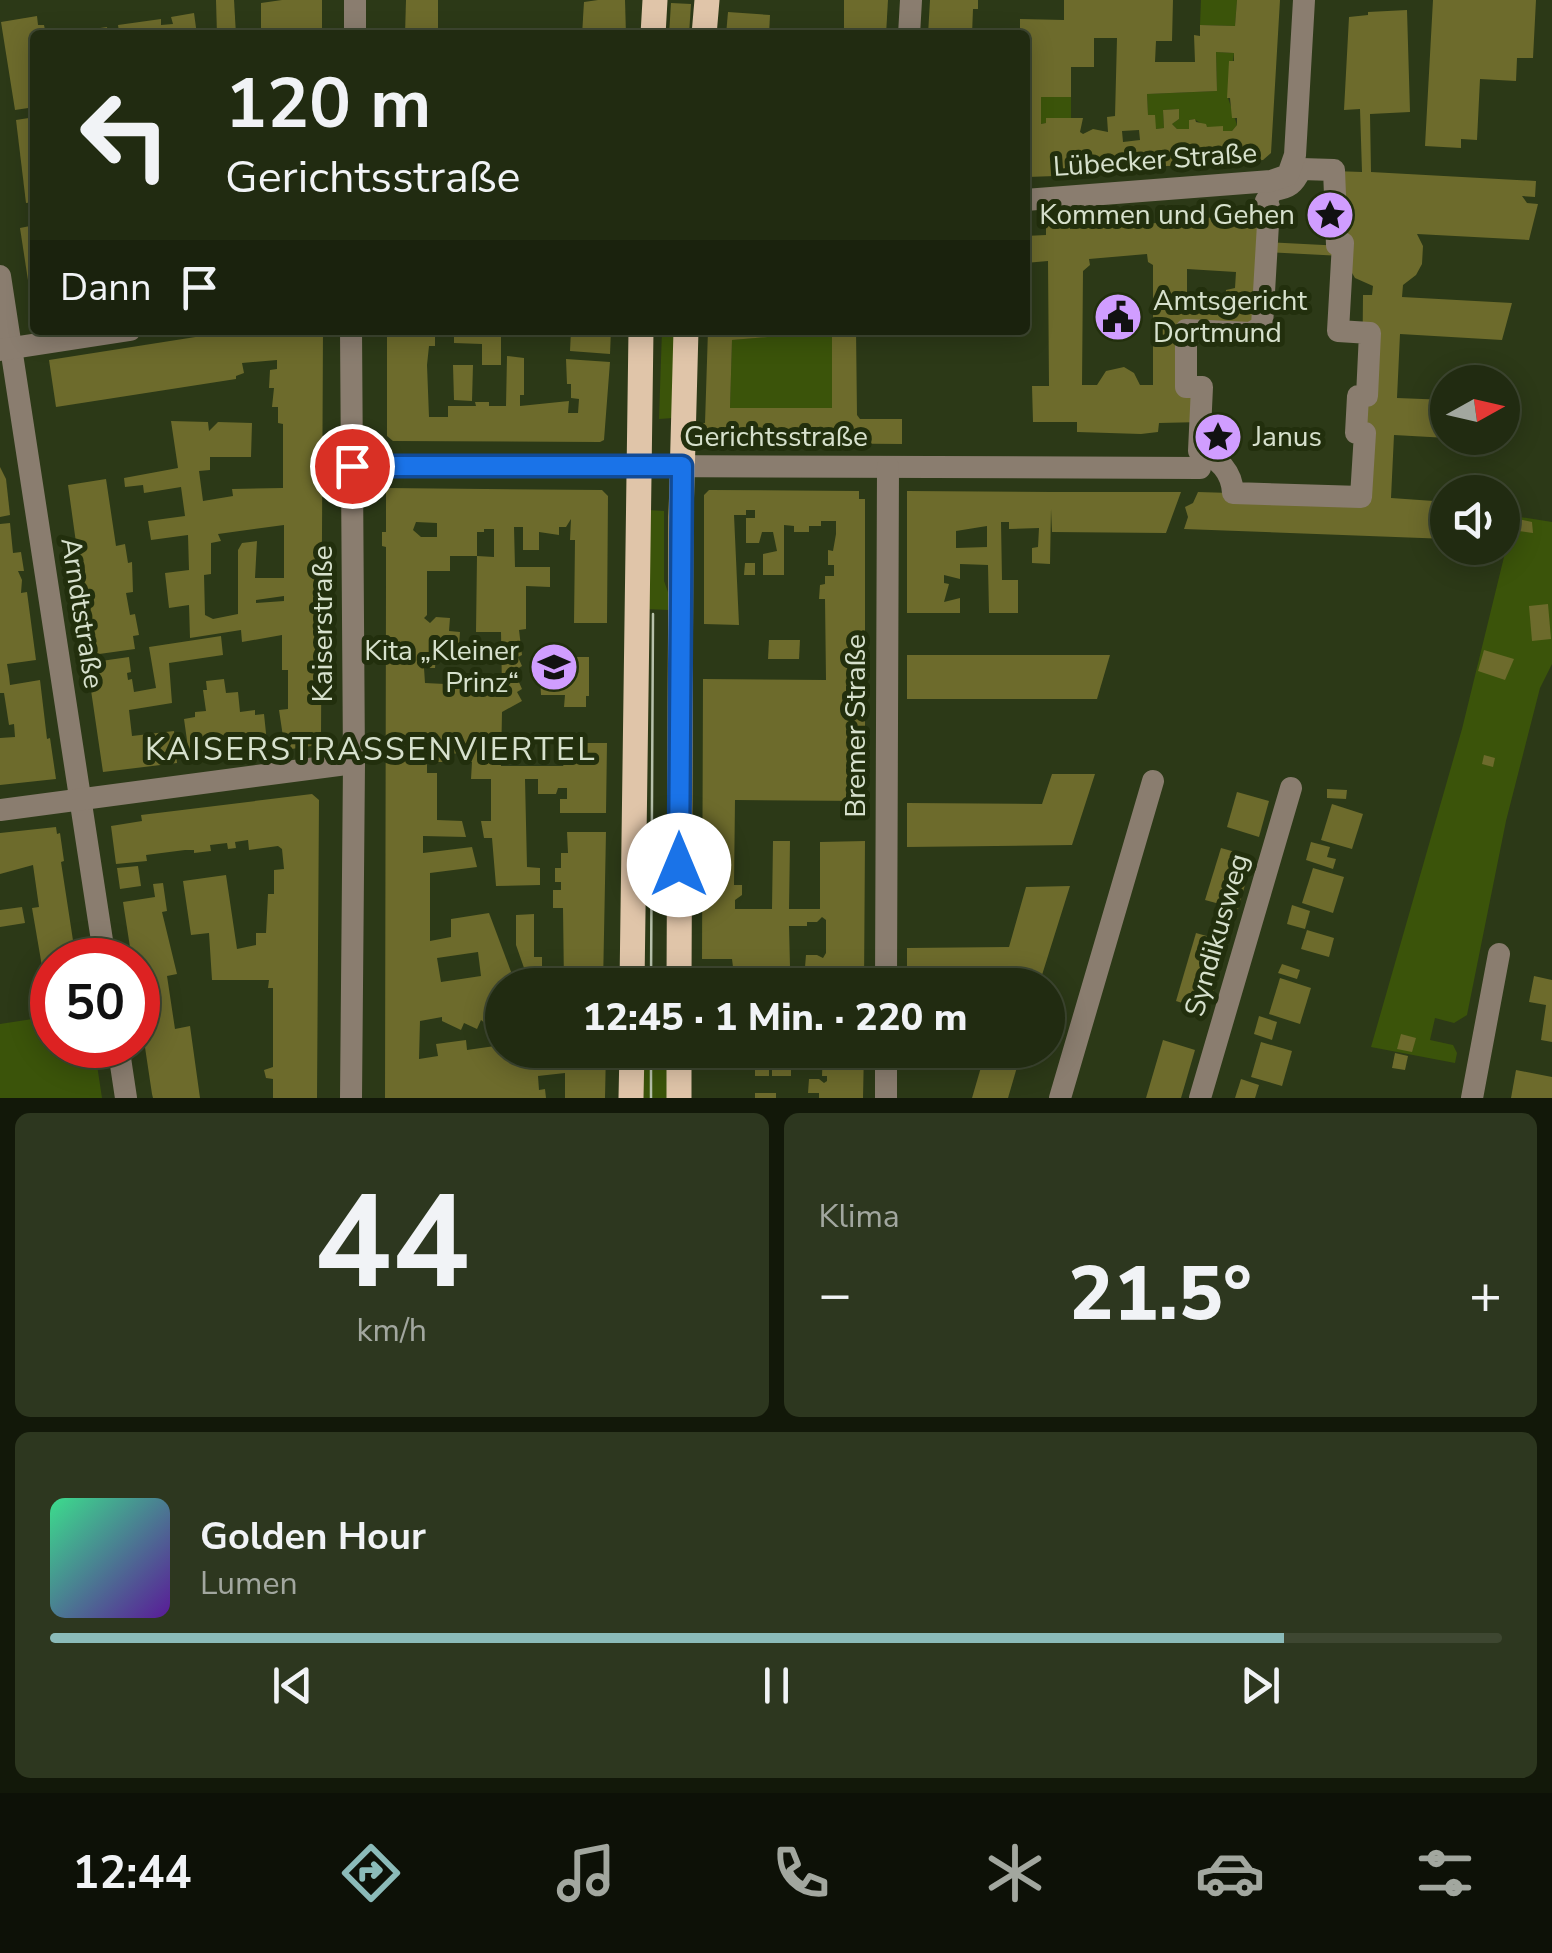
<!DOCTYPE html>
<html lang="de">
<meta charset="utf-8">
<style>
:root{--surface:#212b11;--page:#2d371f;--text:#f1f3f6;--muted:#a2a79f;--line:#3e4731;--accent:#8bbbb9}
body{margin:0;font-family:"Nunito Sans",sans-serif;background:var(--page);color:var(--text);height:100vh;display:flex;flex-direction:column;font-size:38px;white-space:nowrap}
*{box-sizing:border-box;margin:0}
p{font-size:32px;color:var(--muted)}
.icon{flex:none;width:55px;height:55px;fill:none;stroke:currentColor;stroke-width:2;stroke-linecap:round;stroke-linejoin:round}
.map{position:relative;height:1098px;overflow:hidden}
.details{display:flex;flex-direction:column;gap:15px;padding:15px;background:#121809;flex:1}
.details>*{flex:none}
.top-card{position:absolute;left:30px;top:30px;width:1000px;height:305px;border-radius:10px;box-shadow:0 5px 25px #0003,0 0 0 2px var(--line);background:#212b11;color:var(--text);overflow:hidden}
.needle{width:65px;rotate:82deg}
.controls{position:absolute;left:1430px;top:365px;display:grid;gap:20px}
.controls a{display:grid;place-items:center;width:90px;height:90px;border-radius:50%;background:var(--surface);box-shadow:0 5px 25px #0003,0 0 0 2px var(--line);font-size:50px}
.speed{position:absolute;left:30px;top:938px;display:flex;gap:20px;font-size:50px;font-weight:700;text-align:center}
.speed>*{display:grid;place-content:center;width:130px;height:130px;border-radius:50%;background:var(--surface);box-shadow:0 5px 25px #0003,0 0 0 2px var(--line);line-height:1}
.speed .limit{border:15px solid #d22;background:#fff;color:#111}
.pin{position:absolute;display:grid;place-items:center;width:85px;height:85px;color:#fff;margin:-42px;border:5px solid #fff;border-radius:50%;box-shadow:0 2px 10px #0007}
.me{position:absolute;width:110px;margin:-55px;rotate:0deg;stroke-linejoin:round;filter:drop-shadow(0 0 8px #0008)}
.turn{display:flex;align-items:center;gap:35px;height:210px;padding:0 30px;font-size:45px}
.turn .icon{width:130px;height:130px;stroke-width:2.5}
.turn b{display:block;font-size:70px;line-height:85px}
.then{display:flex;align-items:center;height:95px;padding:0 30px;background:#0003;gap:20px;font-size:38px}
.big{font-size:75px;font-weight:800;line-height:1.1}
.details .widget{flex:1;display:flex;flex-direction:column;justify-content:center;gap:15px;min-width:0;padding:0 35px;border-radius:15px;background:var(--page)}
.details .dial{align-items:center;gap:0}
.dial b{font-size:130px;line-height:1}
.song{display:flex;align-items:center;gap:30px}
.cover{width:120px;height:120px;border-radius:15px;background:linear-gradient(135deg,hsl(150 70% 55%),hsl(270 70% 35%))}
.played{height:10px;border-radius:5px;background:linear-gradient(90deg,var(--accent) 85%,var(--line) 85%)}
.keys{display:flex;justify-content:space-around;direction:ltr}
.heat{display:flex;justify-content:space-between;align-items:center;font-size:55px;direction:ltr}
.details .tiles{flex:1;display:grid;gap:15px;grid-template-columns:1fr 1fr}
.widget:last-child{grid-column:span 2}
.trip{position:absolute;left:485px;top:968px;width:580px;height:100px;border-radius:50px;background:var(--surface);box-shadow:0 5px 25px #0003,0 0 0 2px var(--line);font-weight:800;line-height:100px;text-align:center}
.tab-bar{display:flex;height:160px;justify-content:space-around;align-items:center;background:#0d1107;color:var(--muted)}
.tab-bar .icon{width:70px;height:70px}
.tab-bar .selected{color:var(--accent)}
.tab-bar b{font-size:45px;color:var(--text)}
.map>svg:first-child{display:block}
.green{fill:#3b540a}
.building{fill:#6d6b2c;fill-rule:evenodd}
.lines{fill:none;stroke-linecap:round;stroke-linejoin:round}
.minor{stroke:#8a7d6f;stroke-width:22}
.major{stroke:#e0c5a9;stroke-width:25}
.tram{stroke:#b7c1ab;stroke-width:2.5}
.route-casing{stroke:#114b97;stroke-width:25}
.route{stroke:#1a73e8;stroke-width:18}
.labels{text-anchor:middle;dominant-baseline:central;stroke-width:10;stroke-linejoin:round;paint-order:stroke}
.street-label{font-size:28px;fill:#d7e1cd;stroke:#222f0d}
.poi-label{font-size:28px;fill:#d7e1cd;stroke:#222f0d;text-anchor:end}
.quarter-label{font-size:32px;letter-spacing:2.5px;fill:#d7e1cd;stroke:#222f0d}
</style>
<div class="map">
<svg width="1552" height="1098" viewBox="0 0 1552 1098">
<rect width="100%" height="100%" fill="#2c3917"/>
<g class="green">
<polygon points="1201,0 1237,0 1235,26 1200,25"/>
<polygon points="1216,52 1234,53 1228,98 1237,125 1232,131 1223,131 1223,127 1207,127 1194,119 1189,120 1189,129 1177,129 1172,124 1179,119 1178,109 1163,110 1164,128 1156,129 1148,115 1147,94 1217,91"/>
<polygon points="1041,97 1071,97 1071,118 1047,118 1046,123 1041,124"/>
<polygon points="662,330 675,330 673,418 659,419"/>
<polygon points="832,331 832,408 730,408 732,340"/>
<polygon points="647,510 664,511 664,581 672,603 669,610 645,609"/>
<polygon points="1514,516 1552,522 1552,664 1540,688 1506,821 1467,1015 1454,1023 1435,1018 1430,1040 1453,1045 1457,1053 1455,1063 1371,1047 1462,729"/>
<polygon points="52,1016 52,1045 94,1045 102,1098 0,1098 0,1024"/>
<polygon points="642,1050 671,1050 671,1098 641,1098"/>
</g>
<g class="building">
<polygon points="216,0 234,0 236,35 217,35"/>
<polygon points="282,0 322,0 322,35 261,35 261,3"/>
<polygon points="406,0 438,0 438,35 405,35"/>
<polygon points="598,0 625,0 626,35 582,35 584,2"/>
<polygon points="844,0 888,0 886,35 844,33"/>
<polygon points="930,0 978,0 978,9 973,9 972,35 928,35"/>
<path d="M1064,0H1173L1172,41H1156L1155,62H1195L1194,35L1200,36V25L1235,26L1237,0H1280L1271,153L1263,160L1245,162L1244,165L1236,162L1204,168L1201,165L1167,166L1088,173L1086,176L1069,175L1058,179L1055,176L1028,177L1025,181V35H1020V19L1064,20ZM1094,38H1117L1115,116L1107,117L1108,132L1093,129L1083,134L1080,132L1083,118H1046V123L1041,124V97H1071V67H1094ZM1216,52L1234,53V61H1229L1227,98H1230L1232,118H1237V125L1232,131H1223V126L1207,127L1206,124L1196,122L1195,119L1189,120V129H1177L1172,124L1179,119V109L1163,110L1164,128L1156,129L1155,115H1148L1147,94L1217,91ZM1139,130L1140,140L1123,142L1122,131Z"/>
<polygon points="1433,0 1536,0 1533,58 1517,58 1516,81 1480,79 1477,140 1461,139 1461,148 1425,146"/>
<polygon points="671,3 691,4 689,35 669,35"/>
<path d="M1407,10L1410,112L1370,114L1371,172L1536,181L1535,197L1522,196L1527,203L1538,204L1529,240L1417,234L1423,246L1422,264L1416,275L1403,285L1402,297L1512,303L1502,340L1400,334L1397,398L1448,400V438L1394,435L1391,498L1448,502V539L1184,529L1188,517L1185,507L1193,503L1198,492L1361,497L1363,295H1372L1373,286L1355,278L1342,256L1266,252L1262,326L1186,330L1202,422L1159,423L1158,432L1141,434L1077,432V422H1033L1032,386H1049L1048,261L1025,263V236L1046,235V221L1069,219L1070,229L1171,222L1170,212L1192,210L1193,219L1256,214L1259,210L1266,242L1343,246L1334,171L1362,172L1360,109L1344,110L1349,17L1368,15V12ZM1147,254L1148,262L1153,265V385H1140L1134,373L1124,367L1106,371L1097,385H1082L1083,271L1090,265L1089,259ZM1187,269L1236,272L1235,288L1226,290L1225,299H1187Z"/>
<polygon points="728,12 770,15 769,35 726,35"/>
<polygon points="194,13 197,35 111,35 119,32 118,25 161,19 161,25 173,24 171,17"/>
<polygon points="37,16 38,25 44,25 46,35 35,35 35,107 15,110 1,22"/>
<polygon points="107,27 108,35 65,35 65,33"/>
<polygon points="35,117 35,202 26,203 16,120"/>
<polygon points="35,225 35,313 33,313 20,228"/>
<path d="M240,330H323L321,737L311,746L285,750L279,710L288,709V670H282V635L242,642L241,630L190,638L189,605L169,608L165,573L189,570L188,535L151,540L148,521L185,516L181,487L144,493L143,485L125,487L124,478L178,468L171,421L208,422L209,431L218,422L252,423L251,457H210V470L199,471L203,501L233,496L232,489L283,488V424L278,423V407H272L274,388H269L270,370L277,369V360L242,363L244,373L236,376V379L56,407L49,360ZM284,525V578H255L257,541L242,543L238,550V614L213,619L205,615L204,575L211,574V543L221,541L218,534ZM284,596V601L256,603V600Z"/>
<polygon points="387,330 435,330 435,346 429,346 427,365 429,417 448,417 448,406 476,406 475,402 489,402 489,406 506,406 507,356 524,358 524,395 520,395 520,406 569,401 568,413 578,413 579,399 571,398 571,384 567,384 566,359 610,362 604,440 600,442 393,441 387,436"/>
<polygon points="454,330 501,330 501,365 482,365 482,344 454,343"/>
<polygon points="571,330 611,330 610,354 570,351"/>
<polygon points="708,330 813,330 813,333 732,340 730,408 832,408 832,330 856,330 857,415 860,419 902,419 902,444 783,443 782,433 715,433 715,437 700,437 701,423 705,423"/>
<polygon points="453,365 473,365 472,401 454,400"/>
<polygon points="0,467 6,479 10,515 0,517"/>
<polygon points="106,479 116,546 125,544 128,563 132,562 133,592 126,593 130,615 135,614 139,635 133,636 135,649 92,655 80,571 76,572 74,558 78,557 68,485"/>
<path d="M386,488L602,490L608,496L607,623H574L575,540H570L571,519L566,527H559V535L539,532V550H523V527H514L515,567H550V587L526,586V629L519,630L522,655L518,657L522,666L517,669L522,678L518,680L522,689L517,692L522,701L502,712L501,766H563L567,759H562V743H607L606,813H560V799H567V788H558L556,794H538V779H525L527,867L540,868V885L496,886L492,838H484L481,821H491V779H471L472,762H467V753L444,754L443,762H427V773H437V820L462,821L466,837L423,836V853L472,847L477,867L430,873V941L451,937V919L489,913L516,985H502L501,1022L486,1024L481,1020L477,1029L464,1023L461,1030L442,1021V1017L420,1021L419,1059L438,1056L436,1044L466,1040L467,1050L502,1045V1050H606L605,1098H565V1073L538,1076L539,1090L545,1089L546,1098H385L386,584V547L382,546V532H386ZM416,522L437,523V537H421L413,530ZM484,529H494V557L477,556L476,632H501L502,689H445V684L425,683L424,668H435L437,645L459,646L460,632L449,631L450,618L436,617L430,623L424,618L427,615V571H450V556H477V532H484ZM478,952L481,976L441,982L437,958Z"/>
<polygon points="709,490 859,491 859,499 865,499 865,801 735,800 734,885 742,885 742,895 735,900 735,909 772,909 773,841 790,841 789,909 820,909 820,842 865,841 864,985 826,985 826,968 805,967 806,955 817,955 823,958 826,953 826,920 822,917 817,922 807,922 807,926 789,926 790,967 778,967 778,985 755,985 756,967 733,967 732,959 702,959 703,679 826,680 825,599 819,599 820,585 825,584 825,576 834,576 834,565 828,565 828,550 833,551 836,534 836,521 821,521 821,526 809,526 809,532 794,532 794,526 784,525 784,575 763,575 763,554 777,551 773,532 762,532 759,543 746,543 746,518 755,518 755,510 746,510 746,515 734,515 739,625 704,624 704,495"/>
<path d="M907,491L1051,492H1181L1166,533L1052,532L1051,509L1050,564L1032,563V548L1038,547L1039,528L1009,529V522H1001L1002,580H1018V613H989L988,565L960,564V579L944,575V583L949,584L944,602L960,598V613H907ZM987,526V547L956,548V531Z"/>
<polygon points="1514,518 1532,522 1533,533 1512,530"/>
<polygon points="10,523 13,553 21,552 24,571 18,571 22,580 21,593 27,592 36,660 7,664 9,676 10,685 40,680 47,739 50,738 56,779 0,785 0,738 15,737 14,724 9,725 4,693 0,693 0,524"/>
<polygon points="745,563 755,563 755,575 744,575"/>
<polygon points="1548,604 1551,639 1532,641 1529,606"/>
<polygon points="221,636 223,655 169,663 172,703 129,710 132,736 174,731 177,763 103,772 87,663 129,657 131,672 127,673 128,680 132,679 134,692 156,688 149,647"/>
<polygon points="769,640 800,640 799,659 768,659"/>
<polygon points="562,650 572,650 576,657 589,657 589,696 586,696 586,707 564,707 565,695 541,695 539,657 557,657"/>
<polygon points="1484,650 1514,659 1505,680 1478,671"/>
<polygon points="907,655 1110,655 1097,699 907,699"/>
<polygon points="224,679 226,693 238,692 240,712 255,710 255,715 264,714 268,752 190,762 184,719 195,717 195,712 206,711 203,690 207,690 206,681"/>
<polygon points="1484,755 1495,758 1493,767 1482,764"/>
<polygon points="1052,774 1095,774 1072,845 907,847 907,803 1042,804"/>
<polygon points="1327,789 1347,790 1346,799 1327,798"/>
<polygon points="1237,792 1269,801 1259,837 1227,827"/>
<polygon points="312,794 319,800 317,1098 273,1098 273,1079 266,1078 264,1070 273,1067 273,988 268,988 269,980 212,980 209,933 191,935 183,881 226,875 237,949 256,945 256,933 266,933 268,894 274,894 274,870 284,869 282,849 278,846 249,850 248,840 235,842 236,848 228,849 227,843 210,845 211,851 194,853 194,850 185,850 146,855 147,861 116,864 111,826 142,821 141,815"/>
<polygon points="1332,804 1363,814 1352,849 1321,840"/>
<polygon points="56,827 57,834 60,833 64,861 61,862 76,960 52,960 52,1012 43,1013 38,985 45,984 32,908 39,907 33,865 0,874 0,833"/>
<polygon points="567,832 606,832 603,985 564,985 563,908 553,908 553,890 561,890 561,882 555,882 555,868 561,868 561,853 568,853"/>
<polygon points="1311,842 1330,847 1327,857 1336,859 1333,869 1306,860"/>
<polygon points="1221,848 1253,857 1238,909 1205,900"/>
<polygon points="138,866 141,886 120,889 117,868"/>
<polygon points="1313,868 1344,877 1333,913 1302,903"/>
<polygon points="163,883 167,911 162,912 177,974 167,976 175,1029 190,1026 200,1098 153,1098 152,1094 140,1014 146,1013 145,1005 139,1006 138,960 132,960 123,902 155,897 153,884"/>
<polygon points="1070,886 1042,975 1031,972 1029,981 1021,981 1021,985 907,985 907,948 1009,947 1026,887"/>
<polygon points="1292,905 1310,911 1305,929 1287,924"/>
<polygon points="22,907 25,923 0,927 0,910"/>
<polygon points="534,914 534,957 542,957 542,985 530,985 516,945 516,915"/>
<polygon points="1307,930 1334,938 1329,957 1301,949"/>
<polygon points="1196,933 1228,942 1208,1011 1176,1001"/>
<polygon points="1282,964 1300,970 1297,979 1278,973"/>
<polygon points="1534,976 1552,980 1552,1042 1541,1040 1546,1005 1529,1002"/>
<polygon points="1280,978 1311,988 1300,1024 1269,1014"/>
<polygon points="1259,1016 1277,1022 1272,1040 1254,1034"/>
<polygon points="1401,1034 1416,1038 1412,1052 1397,1049"/>
<polygon points="1163,1040 1195,1050 1181,1098 1146,1098"/>
<polygon points="1261,1042 1292,1051 1282,1086 1251,1077"/>
<rect x="755" y="1050" width="14" height="26"/>
<polygon points="823,1050 864,1050 863,1098 819,1098 819,1093 808,1093 809,1079 819,1079 824,1083 827,1081 827,1076 822,1076"/>
<polygon points="986,1050 1022,1050 1008,1098 972,1098"/>
<polygon points="1395,1053 1408,1056 1405,1070 1392,1068"/>
<polygon points="772,1058 791,1059 791,1076 772,1076"/>
<polygon points="1516,1070 1552,1077 1552,1098 1511,1098"/>
<polygon points="1241,1079 1259,1085 1255,1098 1235,1098"/>
<rect x="755" y="1093" width="21" height="5"/>
</g>
<g class="lines">
<g class="minor">
<polyline points="355,0 355,35"/>
<polyline points="909,35 911,0"/>
<path d="M1301,169L1334,170L1337,245L1343,243L1338,331L1370,333L1367,396H1358L1356,433H1365L1361,497L1233,493C1232,472 1219,458 1199,451L1202,387H1186V330L1251,333L1262,326L1269,207L1266,201L1273,190C1289,188 1294,184 1301,169Z"/>
<polyline points="1025,200 1271,181 1288,175 1295,155 1304,0"/>
<polyline points="0,276 105,960"/>
<polyline points="0,350 130,330"/>
<polyline points="352,465 1200,468"/>
<polyline points="0,810 354,763"/>
<polyline points="886,985 888,467"/>
<polyline points="118,1045 126,1098"/>
<polyline points="886,1050 886,1098"/>
<polyline points="351,1098 354,763 351,330"/>
<polyline points="1060,1098 1153,781"/>
<polyline points="1200,1098 1291,788"/>
<polyline points="1472,1098 1499,954"/>
</g>
<g class="major">
<polyline points="653,35 655,0"/>
<polyline points="704,35 707,0"/>
<polyline points="632,985 641,330"/>
<polyline points="679,985 681,517 686,330"/>
<polyline points="631,1098 632,1050"/>
<polyline points="679,1098 679,1050"/>
</g>
<g class="tram">
<polyline points="651,985 653,614"/>
<polyline points="651,1050 651,1098"/>
</g>
</g>
<g class="lines">
<g class="route-casing">
<polyline id="route" points="352,466 682,466 679,865"/>
</g>
<use href="#route" class="route"/>
</g>
<defs>
<g id="sight-disc" transform="scale(2.5)"><circle r="9.5" fill="#d09dff" stroke="#222f0d"/><path d="M0-6L1.8-2.2L6-1.7L2.9 1.2L3.7 5.4L0 3.3L-3.7 5.4L-2.9 1.2L-6-1.7L-1.8-2.2Z" fill="#111"/></g>
<g id="civic-disc" transform="scale(2.5)"><circle r="9.5" fill="#d09dff" stroke="#222f0d"/><path d="M-.6-6.5H3V-4.5H.6V-3L4-1V1h2V6H-6V1h2V-1L-.6-3ZM-1.2 2.5V6h2.4V2.5Z" fill="#111"/></g>
<g id="school-disc" transform="scale(2.5)"><circle r="9.5" fill="#d09dff" stroke="#222f0d"/><path d="M0-5L7-2L0 1L-7-2ZM-4 1L0 2.5L4 1V4Q0 6-4 4Z" fill="#111"/></g>
</defs>
<g fill-rule="evenodd">
<use href="#sight-disc" x="1330" y="215"/>
<use href="#civic-disc" x="1118" y="317"/>
<use href="#sight-disc" x="1218" y="437"/>
<use href="#school-disc" x="554" y="667"/>
</g>
<g class="labels">
<g class="street-label">
<text transform="translate(1155 160) rotate(-4)">Lübecker Straße</text>
<text x="776" y="437">Gerichtsstraße</text>
<text transform="translate(82 613) rotate(81)">Arndtstraße</text>
<text transform="translate(323 624) rotate(-90)">Kaiserstraße</text>
<text transform="translate(856 726) rotate(-90)">Bremer Straße</text>
<text transform="translate(1217 935) rotate(-74)">Syndikusweg</text>
</g>
<g class="poi-label">
<text x="1295" y="215">Kommen und Gehen</text>
<text x="1153" y="301" text-anchor="start">Amtsgericht<tspan x="1153" dy="32">Dortmund</tspan></text>
<text x="1253" y="437" text-anchor="start">Janus</text>
<text x="519" y="651">Kita „Kleiner<tspan x="519" dy="32">Prinz“</tspan></text>
</g>
<g class="quarter-label">
<text x="371" y="749">KAISERSTRASSENVIERTEL</text>
</g>
</g>
</svg>
<div class="controls">
<a><svg class="needle" viewBox="-14 -14 28 28"><path d="M0-13l5 13h-10z" fill="#e53935"/><path d="M0 13l5-13h-10z" fill="#a2a79f"/></svg></a>
<a><svg class="icon" aria-label="sound" viewBox="0 0 24 24"><path d="M4 9h4l5-4v14l-5-4H4zM17 9q2 3 0 6"/></svg></a>
</div>
<div class="speed"><div class="limit">50</div></div>
<div class="pin" style="left:352px;top:466px;background:#d93025"><svg class="icon" aria-label="arrive" viewBox="0 0 24 24"><path d="M6 21V4h12l-3 4 3 4H6"/></svg></div>
<svg class="me" style="left:679px;top:865px" viewBox="-20 -20 40 40"><circle r="19" fill="#fff"/><path d="M0-13L10 11 0 6-10 11z" fill="#1a73e8"/></svg>
<div class="trip">12:45 · 1 Min. · 220 m</div>
<div class="top-card">
<div class="turn"><svg class="icon" aria-label="left" viewBox="0 0 24 24"><path d="M17 20v-9H6M10 6l-5 5 5 5"/></svg><div><b>120 m</b>Gerichtsstraße</div></div>
<div class="then">Dann<svg class="icon" aria-label="arrive" viewBox="0 0 24 24"><path d="M6 21V4h12l-3 4 3 4H6"/></svg></div>
</div>
</div>
<section class="details">
<div class="tiles">
<div class="widget dial"><b>44</b><p>km/h</p></div>
<div class="widget"><p>Klima</p>
<div class="heat"><a>−</a><b class="big">21.5°</b><a>+</a></div>
</div>
<div class="widget">
<div class="song"><i class="cover"></i><div><b>Golden Hour</b><p>Lumen</p></div></div>
<div class="played"></div>
<div class="keys"><svg class="icon" aria-label="previous" viewBox="0 0 24 24"><path d="M18 5L8 12l10 7zM5 5v14"/></svg><svg class="icon" aria-label="pause" viewBox="0 0 24 24"><path d="M8 5v14M16 5v14"/></svg><svg class="icon" aria-label="next" viewBox="0 0 24 24"><path d="M6 5l10 7-10 7zM19 5v14"/></svg></div>
</div>
</div>
</section>
<nav class="tab-bar">
<b>12:44</b>
<svg class="icon selected" aria-label="directions" viewBox="0 0 24 24"><path d="M12 3l9 9-9 9-9-9zM9 14v-3h6M13 9l2 2-2 2"/></svg>
<svg class="icon" aria-label="music" viewBox="0 0 24 24"><path d="M9 18V5l10-2v13"/><circle cx="6" cy="18" r="3"/><circle cx="16" cy="16" r="3"/></svg>
<svg class="icon" aria-label="phone" viewBox="0 0 24 24"><path d="M5 4h4l2 5-3 2q2 4 5 5l2-3 5 2v4C11 20 4 13 5 4z"/></svg>
<svg class="icon" aria-label="climate" viewBox="0 0 24 24"><path d="M12 3v18M4 7l16 10M4 17L20 7"/></svg>
<svg class="icon" aria-label="car" viewBox="0 0 24 24"><path d="M5 17H2v-5l4-1 3-4h7l3 4 3 1v5h-3M9 17h6M6 11h13"/><circle cx="7" cy="17" r="2"/><circle cx="17" cy="17" r="2"/></svg>
<svg class="icon" aria-label="filters" viewBox="0 0 24 24"><path d="M4 7h16M4 17h16"/><circle cx="9" cy="7" r="2"/><circle cx="15" cy="17" r="2"/></svg>
</nav>
